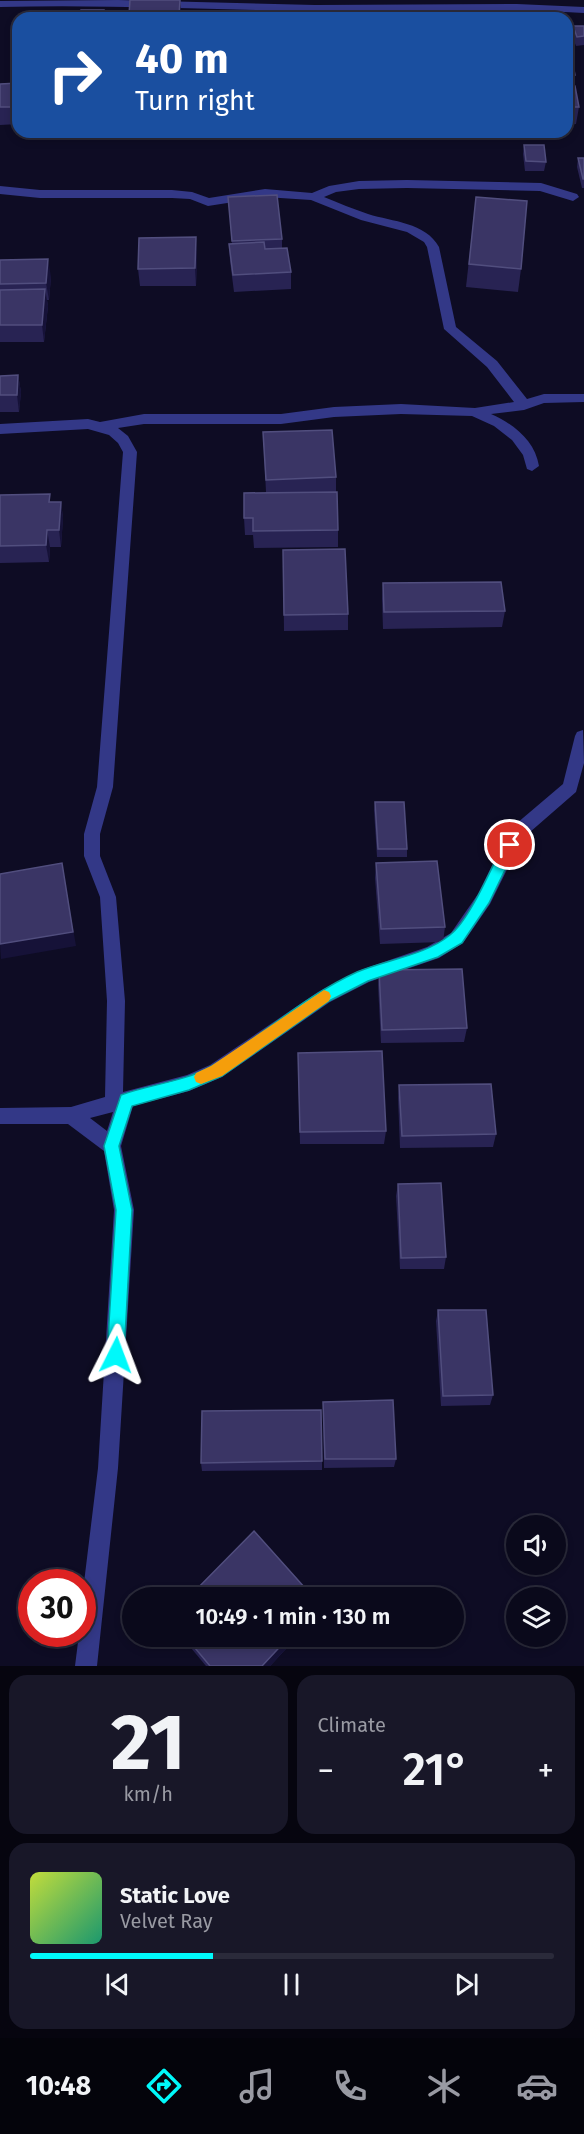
<!DOCTYPE html>
<meta charset="utf-8">
<style>
:root{--surface:#0a091b;--page:#181728;--text:#f1f3f6;--muted:#999aa3;--line:#2a2a3a;--accent:#00f9fa}
body{margin:0;font-family:"Fira Sans",sans-serif;background:var(--page);color:var(--text);height:100vh;display:flex;flex-direction:column;font-size:22px;white-space:nowrap}
*{box-sizing:border-box;margin:0}
p{font-size:20px;color:var(--muted)}
.icon{flex:none;width:33px;height:33px;fill:none;stroke:currentColor;stroke-width:2;stroke-linecap:round;stroke-linejoin:round}
.map{position:relative;height:1666px;overflow:hidden}
.sheet{display:flex;flex-direction:column;gap:9px;padding:9px;background:#06050f;flex:1}
.sheet>*{flex:none}
.banner{position:absolute;left:12px;top:12px;width:561px;height:126px;border-radius:18px;box-shadow:0 3px 9px #0003,0 0 0 2px var(--line);background:#1a4fa0;color:#fff;overflow:hidden}
.controls{position:absolute;left:506px;top:1515px;display:grid;gap:12px}
.controls a{display:grid;place-items:center;width:60px;height:60px;border-radius:50%;background:var(--surface);box-shadow:0 3px 9px #0003,0 0 0 2px var(--line);font-size:30px}
.speed{position:absolute;left:18px;top:1569px;display:flex;gap:12px;font-size:30px;font-weight:700;text-align:center}
.speed>*{display:grid;place-content:center;width:78px;height:78px;border-radius:50%;background:var(--surface);box-shadow:0 3px 9px #0003,0 0 0 2px var(--line);line-height:1}
.speed .limit{border:9px solid #d22;background:#fff;color:#111}
.pin{position:absolute;display:grid;place-items:center;width:51px;height:51px;color:#fff;margin:-26px;border:3px solid #fff;border-radius:50%;box-shadow:0 2px 6px #0007}
.me{position:absolute;width:66px;margin:-33px;rotate:3deg;stroke-linejoin:round;filter:drop-shadow(0 0 4px #0008)}
.turn{display:flex;align-items:center;gap:21px;height:126px;padding:0 24px;font-size:27px}
.turn .icon{width:78px;height:78px;stroke-width:2.5}
.turn b{display:block;font-size:42px;line-height:51px}
.big{font-size:45px;font-weight:600;line-height:1.1}
.sheet .card{flex:1;display:flex;flex-direction:column;justify-content:center;gap:9px;min-width:0;padding:0 21px;border-radius:18px;background:var(--page)}
.sheet .dial{align-items:center;gap:0}
.dial b{font-size:78px;line-height:1}
.song{display:flex;align-items:center;gap:18px}
.cover{width:72px;height:72px;border-radius:9px;background:linear-gradient(135deg,hsl(70 70% 55%),hsl(160 70% 35%))}
.played{height:6px;border-radius:3px;background:linear-gradient(90deg,var(--accent) 35%,var(--line) 35%)}
.keys{display:flex;justify-content:space-around;direction:ltr}
.heat{display:flex;justify-content:space-between;align-items:center;font-size:33px;direction:ltr}
.sheet .tiles{flex:1;display:grid;gap:9px;grid-template-columns:1fr 1fr}
.card:last-child{grid-column:span 2}
.trip{position:absolute;left:122px;top:1587px;width:342px;height:60px;border-radius:30px;background:var(--surface);box-shadow:0 3px 9px #0003,0 0 0 2px var(--line);font-weight:600;line-height:60px;text-align:center}
.menu{display:flex;height:96px;justify-content:space-around;align-items:center;background:#04040b;color:var(--muted)}
.menu .icon{width:42px;height:42px}
.menu .selected{color:var(--accent)}
.menu b{font-size:27px;color:var(--text)}
.map>svg:first-child{display:block}
.lines{fill:none;stroke-linecap:round;stroke-linejoin:round}
.minor{fill:#333887;fill-rule:evenodd}
.wall{fill:#282353}
.shaded-wall{fill:#161238}
.building{fill:#3a3565;stroke:#514e7e;stroke-width:1.5}
.route{fill:#00f9fa;stroke:#00a2a2;stroke-width:1.5}
.slow{fill:#f59e0b}
</style>
<div class="map">
<svg width="584" height="1666" viewBox="0 0 584 1666">
<rect width="100%" height="100%" fill="#0e0c24"/>
<g class="lines">
<g class="minor">
<path d="M118,0L315,5L517,4L584,7V13C494,8 405,12 315,11C210,10 105,4 0,7V1Z"/>
<path d="M407,180L541,183L577,194L579,197L573,201L540,191L407,188L359,189L336,192L324,197C339,203 353,209 368,214C393,222 425,222 439,247L456,327L497,361L527,399L544,394H584V402L544,403L524,410L491,414C514,424 535,441 539,466L532,471L527,469L523,455L512,440L494,426L472,416L401,414L334,417L281,424H144L118,428L128,436L137,452L113,787L100,834V856L116,897L125,1001L123,1092L187,1075L210,1065L318,992L358,971L427,947L451,933L478,894L510,829L563,784L575,736L577,732L583,730L584,763L576,792L522,839L490,904L463,943L439,958L369,982L330,1002L222,1077L189,1091L133,1106L121,1146L134,1210L118,1468L97,1666H75L79,1634H82V1599L98,1468L114,1210L104,1151L68,1124H0V1108L71,1107L105,1097L107,1001L100,897L84,856V834L97,787L123,452L118,443L109,435L88,429L0,434V424L88,419L100,422L144,414H281L334,407L401,404L475,408L514,402L487,367L444,329L427,247L424,242L407,232L361,220L311,200L265,197L208,206L190,199L172,198H40L0,194V186L40,190H172L192,192L209,198L265,189L312,193L329,186L359,181ZM113,1112L107,1131L90,1118Z"/>
</g>
</g>
<g class="wall">
<polygon points="180,0 181,18 129,18 129,15"/>
<polygon points="573,26 584,26 584,45 576,46 572,36"/>
<polygon points="567,49 575,75 574,86 579,107 576,124 567,124"/>
<polygon points="18,83 18,124 0,125 0,84"/>
<polygon points="127,132 185,132 127,134"/>
<polygon points="524,145 546,162 544,171 525,171 523,154"/>
<polygon points="578,158 584,158 584,188 582,188 577,167"/>
<polygon points="228,197 282,239 282,248 291,272 291,289 234,292 230,261 229,244 232,244"/>
<polygon points="476,197 521,269 518,292 466,287"/>
<polygon points="197,255 196,286 140,286 138,269"/>
<polygon points="0,260 51,277 49,300 47,300 48,306 44,342 0,342"/>
<polygon points="18,375 21,392 19,412 0,412 0,376"/>
<polygon points="263,432 336,477 336,492 338,530 338,547 254,548 253,535 245,535 244,518 266,492"/>
<polygon points="0,495 51,502 61,502 63,518 61,547 50,547 49,562 0,563"/>
<polygon points="283,550 348,614 348,630 284,631"/>
<polygon points="383,583 505,611 502,627 383,629 382,599"/>
<polygon points="375,802 407,849 407,857 377,857 374,810"/>
<polygon points="376,863 445,927 443,942 380,944 375,878"/>
<polygon points="379,970 467,1028 464,1042 381,1043 378,985"/>
<polygon points="298,1066 386,1131 384,1144 300,1144"/>
<polygon points="399,1085 496,1134 493,1147 400,1148 398,1098"/>
<polygon points="398,1184 446,1257 444,1269 400,1269 396,1196"/>
<polygon points="438,1310 493,1395 490,1405 441,1406 436,1321"/>
<polygon points="323,1402 396,1459 394,1467 324,1468"/>
<polygon points="322,1461 322,1470 202,1471 201,1463"/>
<polygon points="181,1636 298,1636 270,1666 206,1666"/>
</g>
<g class="shaded-wall">
<polygon points="180,0 181,17 181,18 180,18 179,15"/>
<polygon points="196,237 197,255 196,286 195,268"/>
<polygon points="48,259 51,277 49,300 46,283"/>
<polygon points="45,289 48,306 44,342 42,325"/>
<polygon points="18,375 21,392 19,412 17,395"/>
<polygon points="61,502 63,518 61,547 59,530"/>
<polygon points="47,530 50,547 49,562 46,545"/>
<polygon points="62,863 76,946 1,959 0,944"/>
<polygon points="290,1636 298,1636 270,1666 262,1666"/>
</g>
<g class="building">
<polygon points="130,0 180,0 179,15 129,15"/>
<polygon points="81,10 104,10 104,18 80,18"/>
<polygon points="573,26 584,26 584,36 577,37"/>
<polygon points="567,49 570,49 575,75 567,75"/>
<polygon points="18,83 18,107 0,107 0,84"/>
<polygon points="567,86 575,86 579,107 567,107"/>
<polygon points="524,145 544,145 546,162 526,161"/>
<polygon points="578,158 584,158 584,179 583,179"/>
<polygon points="277,195 282,239 232,241 228,197"/>
<polygon points="476,197 527,201 521,269 469,264"/>
<polygon points="196,237 195,268 138,269 139,238"/>
<polygon points="264,242 265,249 287,248 291,272 233,275 229,244"/>
<polygon points="48,259 46,283 0,284 0,260"/>
<polygon points="45,289 42,325 0,325 0,290"/>
<polygon points="18,375 17,395 0,395 0,376"/>
<polygon points="332,430 336,477 266,480 263,432"/>
<polygon points="337,492 338,530 253,531 253,518 244,518 244,493"/>
<polygon points="50,494 49,502 61,502 59,530 47,530 46,545 0,546 0,495"/>
<polygon points="345,549 348,614 284,615 283,550"/>
<polygon points="501,582 505,611 384,612 383,583"/>
<polygon points="375,802 404,802 407,849 378,849"/>
<polygon points="437,861 445,927 381,929 376,863"/>
<polygon points="62,863 73,932 0,944 0,874"/>
<polygon points="462,969 467,1028 382,1030 379,970"/>
<polygon points="382,1051 386,1131 300,1132 298,1053"/>
<polygon points="491,1084 496,1134 402,1136 399,1085"/>
<polygon points="441,1183 446,1257 401,1258 398,1184"/>
<polygon points="438,1310 486,1310 493,1395 443,1396"/>
<polygon points="393,1400 396,1459 325,1459 323,1402"/>
<polygon points="321,1410 322,1461 201,1463 202,1411"/>
<polygon points="254,1531 314,1598 188,1598"/>
<polygon points="185,1636 290,1636 262,1666 210,1666"/>
</g>
<path class="route" d="M510,839L515,841L517,845L489,903L462,943L438,957L368,981L329,1001L222,1076L189,1090L132,1106L119,1146L132,1210L124,1355L121,1361L116,1363L110,1361L107,1355L116,1210L104,1146L121,1095C151,1084 184,1082 212,1066C262,1036 304,996 357,972C388,959 424,956 450,935C470,920 493,864 505,841Z"/>
<polygon class="slow" points="324,990 329,992 331,996 329,1001 222,1076 201,1084 196,1082 194,1077 196,1073 211,1066"/>
</svg>
<div class="controls">
<a><svg class="icon" aria-label="sound" viewBox="0 0 24 24"><path d="M4 9h4l5-4v14l-5-4H4zM17 9q2 3 0 6"/></svg></a>
<a><svg class="icon" aria-label="layers" viewBox="0 0 24 24"><path d="M12 4l9 5-9 5-9-5zM3 14l9 5 9-5"/></svg></a>
</div>
<div class="speed"><div class="limit">30</div></div>
<div class="pin" style="left:510px;top:845px;background:#d93025"><svg class="icon" aria-label="arrive" viewBox="0 0 24 24"><path d="M6 21V4h12l-3 4 3 4H6"/></svg></div>
<svg class="me" style="left:116px;top:1355px" viewBox="-20 -20 40 40"><path d="M0-17L14 15 0 8-14 15z" fill="#00f9fa" stroke="#fff" stroke-width="4"/></svg>
<div class="trip">10:49 · 1 min · 130 m</div>
<div class="banner">
<div class="turn"><svg class="icon" aria-label="right" viewBox="0 0 24 24"><path d="M7 20v-9h11M14 6l5 5-5 5"/></svg><div><b>40 m</b>Turn right</div></div>
</div>
</div>
<section class="sheet">
<div class="tiles">
<div class="card dial"><b>21</b><p>km/h</p></div>
<div class="card"><p>Climate</p>
<div class="heat"><a>−</a><b class="big">21°</b><a>+</a></div>
</div>
<div class="card">
<div class="song"><i class="cover"></i><div><b>Static Love</b><p>Velvet Ray</p></div></div>
<div class="played"></div>
<div class="keys"><svg class="icon" aria-label="previous" viewBox="0 0 24 24"><path d="M18 5L8 12l10 7zM5 5v14"/></svg><svg class="icon" aria-label="pause" viewBox="0 0 24 24"><path d="M8 5v14M16 5v14"/></svg><svg class="icon" aria-label="next" viewBox="0 0 24 24"><path d="M6 5l10 7-10 7zM19 5v14"/></svg></div>
</div>
</div>
</section>
<nav class="menu">
<b>10:48</b>
<svg class="icon selected" aria-label="directions" viewBox="0 0 24 24"><path d="M12 3l9 9-9 9-9-9zM9 14v-3h6M13 9l2 2-2 2"/></svg>
<svg class="icon" aria-label="music" viewBox="0 0 24 24"><path d="M9 18V5l10-2v13"/><circle cx="6" cy="18" r="3"/><circle cx="16" cy="16" r="3"/></svg>
<svg class="icon" aria-label="phone" viewBox="0 0 24 24"><path d="M5 4h4l2 5-3 2q2 4 5 5l2-3 5 2v4C11 20 4 13 5 4z"/></svg>
<svg class="icon" aria-label="climate" viewBox="0 0 24 24"><path d="M12 3v18M4 7l16 10M4 17L20 7"/></svg>
<svg class="icon" aria-label="car" viewBox="0 0 24 24"><path d="M5 17H2v-5l4-1 3-4h7l3 4 3 1v5h-3M9 17h6M6 11h13"/><circle cx="7" cy="17" r="2"/><circle cx="17" cy="17" r="2"/></svg>
</nav>
